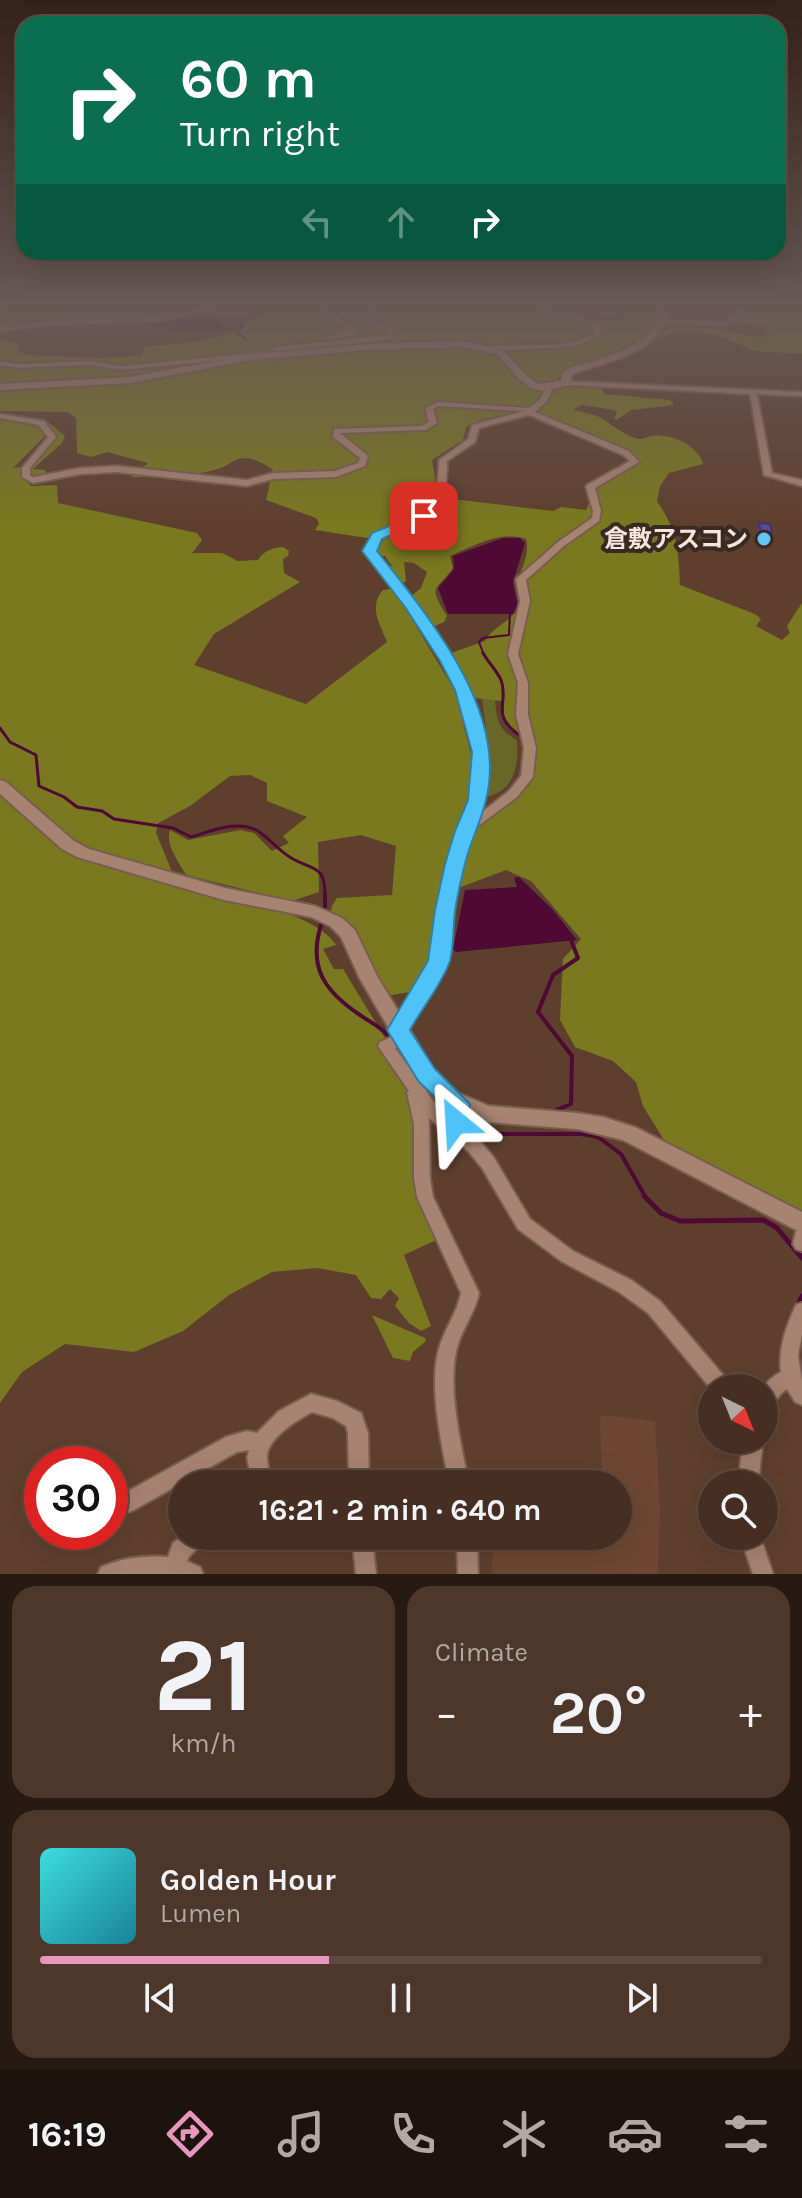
<!DOCTYPE html>
<meta charset="utf-8">
<style>
:root{--surface:#462f22;--page:#4d372a;--text:#f1f3f6;--muted:#b0a9a5;--line:#5e4a40;--accent:#e797bd}
body{margin:0;font-family:Karla,"Noto Sans JP",sans-serif;background:var(--page);color:var(--text);height:100vh;display:flex;flex-direction:column;font-size:30px;white-space:nowrap}
*{box-sizing:border-box;margin:0}
p{font-size:26px;color:var(--muted)}
.icon{flex:none;width:44px;height:44px;fill:none;stroke:currentColor;stroke-width:2;stroke-linecap:round;stroke-linejoin:round}
.map{position:relative;height:1574px;overflow:hidden}
.details{display:flex;flex-direction:column;gap:12px;padding:12px;background:#261a13;flex:1}
.details>*{flex:none}
.banner{position:absolute;left:16px;top:16px;width:770px;height:244px;border-radius:24px;box-shadow:0 8px 32px #0002,0 0 0 2px var(--line);background:#0b6e4f;color:#fff;overflow:hidden}
.needle{width:52px;rotate:137deg}
.controls{position:absolute;left:698px;top:1374px;display:grid;gap:16px}
.controls a{display:grid;place-items:center;width:80px;height:80px;border-radius:50%;background:var(--surface);box-shadow:0 8px 32px #0002,0 0 0 2px var(--line);font-size:40px}
.speed{position:absolute;left:24px;top:1446px;display:flex;gap:16px;font-size:40px;font-weight:700;text-align:center}
.speed>*{display:grid;place-content:center;width:104px;height:104px;border-radius:50%;background:var(--surface);box-shadow:0 8px 32px #0002,0 0 0 2px var(--line);line-height:1}
.speed .limit{border:12px solid #d22;background:#fff;color:#111}
.pin{position:absolute;display:grid;place-items:center;width:68px;height:68px;color:#fff;margin:-34px;border-radius:16px;box-shadow:0 4px 12px #0006}
.me{position:absolute;width:88px;margin:-44px;rotate:333deg;stroke-linejoin:round;filter:drop-shadow(0 0 6px #0008)}
.turn{display:flex;align-items:center;gap:28px;height:168px;padding:0 32px;font-size:36px}
.turn .icon{width:104px;height:104px;stroke-width:2.5}
.turn b{display:block;font-size:56px;line-height:68px}
.lanes{display:flex;align-items:center;height:76px;padding:0 32px;background:#0003;justify-content:center;gap:40px;direction:ltr}
.lanes .off{opacity:.35}
.big{font-size:60px;font-weight:700;line-height:1.1}
.details .widget{flex:1;display:flex;flex-direction:column;justify-content:center;gap:12px;min-width:0;padding:0 28px;border-radius:24px;background:var(--page)}
.details .dial{align-items:center;gap:0}
.dial b{font-size:104px;line-height:1}
.song{display:flex;align-items:center;gap:24px}
.cover{width:96px;height:96px;border-radius:12px;background:linear-gradient(135deg,hsl(180 70% 55%),hsl(190 70% 35%))}
.played{height:8px;border-radius:4px;background:linear-gradient(90deg,var(--accent) 40%,var(--line) 40%)}
.keys{display:flex;justify-content:space-around;direction:ltr}
.heat{display:flex;justify-content:space-between;align-items:center;font-size:44px;direction:ltr}
.details .tiles{flex:1;display:grid;gap:12px;grid-template-columns:1fr 1fr}
.widget:last-child{grid-column:span 2}
.trip{position:absolute;left:168px;top:1470px;width:464px;height:80px;border-radius:40px;background:var(--surface);box-shadow:0 8px 32px #0002,0 0 0 2px var(--line);font-weight:700;line-height:80px;text-align:center}
.tab-bar{display:flex;height:128px;justify-content:space-around;align-items:center;background:#1c130e;color:var(--muted)}
.tab-bar .icon{width:56px;height:56px}
.tab-bar .current{color:var(--accent)}
.tab-bar b{font-size:36px;color:var(--text)}
.map>svg:first-child{display:block}
.built{fill:#6d4733}
.green{fill:#686728}
.forest{fill:#7a791f}
.water{fill:#4e0934}
.lines{fill:none;stroke-linecap:round;stroke-linejoin:round}
.stream-far3{stroke:#4e0934;stroke-width:2}
.stream-far2{stroke:#4e0934;stroke-width:3}
.stream-far1{stroke:#4e0934;stroke-width:4}
.stream{stroke:#4e0934;stroke-width:5}
.minor-casing{stroke:#795e50;stroke-width:4}
.tertiary-casing{stroke:#795e50;stroke-width:4}
.minor{fill:#a78371;fill-rule:evenodd}
.tertiary{fill:#a78371;fill-rule:evenodd}
.wall{fill:#4d408a}
.building{fill:#594aa1;stroke:#3e3471;stroke-width:2}
.route{fill:#4fc3f7;stroke:#337fa1;stroke-width:2}
.poi-dot{fill:#64c5ee;stroke:#382922;stroke-width:3}
.labels{text-anchor:middle;dominant-baseline:central;stroke-width:8;stroke-linejoin:round;paint-order:stroke}
.far-poi-label{font-size:24px;font-weight:bold;fill:#f8e4da;stroke:#382922;text-anchor:end}
</style>
<div class="map">
<svg width="802" height="1574" viewBox="0 0 802 1574">
<rect width="100%" height="100%" fill="#5e3f2e"/>
<polygon class="built" points="600,1415 655,1421 660,1509 658,1574 492,1574 493,1537 618,1536 618,1484 602,1484"/>
<path class="green" d="M482,699L495,700C497,721 498,729 517,740C519,766 514,794 483,797L486,768L480,729L486,728Z"/>
<g class="forest">
<path d="M0,307H106L153,312L192,307L206,310C138,321 69,320 0,329Z"/>
<path d="M294,307H548L544,309L610,322L622,317L590,307H661C657,349 605,355 573,368C558,374 559,384 541,386L540,390L545,392L528,411L484,419L467,426L463,440L432,460L436,483L433,499L417,517L367,538L315,530L319,523L316,518L266,500L273,470C263,463 251,456 238,459C232,461 227,466 221,468C193,477 161,477 132,477L148,463L107,452L91,457L77,453L76,418L68,412L0,411V339L19,345V352L27,355L102,358L140,356L144,352L143,346C179,344 211,343 244,327L243,324L260,314H280Z"/>
<polygon points="780,307 802,307 802,354 755,351 719,336 701,333 674,332 651,342 671,326 719,329 762,338 769,334 761,326 730,323 741,316"/>
<path d="M571,386H601L604,394L670,400L674,405L632,410L616,420L614,418L617,412L614,410L582,405L573,410C581,412 590,413 597,416C610,422 621,434 635,438C643,441 645,437 653,436C671,433 699,446 703,464L669,473L660,486L657,502C677,527 679,555 680,585L755,614L761,619L756,626L782,640L790,633L787,626L802,603V1216L664,1140L643,1106L636,1082L613,1061L575,1047L560,1020L563,959L581,939L531,881L506,870L461,887L457,881L472,832L530,785L527,738C511,730 501,720 502,701L474,698L451,653L485,641C493,626 512,621 521,605C510,574 532,564 526,539C501,530 473,546 450,556L453,568C436,592 427,584 447,616L444,622L431,628L410,597L421,588L427,572L414,563L404,562L406,581L399,585L386,568L392,566L385,556L376,557L373,551L381,537L428,517L444,498L553,511L561,507L586,510L598,483L628,471L638,463L538,413L556,389Z"/>
<path d="M16,417L48,422L65,436L62,443L33,469L45,470L46,473L27,482L31,486L57,485L58,503L197,533L202,540L192,553H222L238,561L258,560C264,550 273,548 283,547L289,551L288,556L283,559L284,573L300,582L214,634L194,665L306,704L387,642C380,624 368,607 383,590L391,589L398,596L455,691L473,763L469,795L439,900L427,968L410,992L386,996L331,914L332,906L337,898L392,895L396,846L361,835L318,842L319,892L292,901L186,875C179,862 165,845 170,830L188,840L240,830L254,833L272,851L289,843L283,836L307,817L267,801V783L250,775L230,776L190,806L158,823L156,833L177,884C217,895 314,910 336,945L323,949L334,969H343L433,1117L418,1132V1190L436,1240L404,1255L431,1326L421,1331L409,1323L395,1306L399,1298L390,1289L381,1299L371,1298L356,1275L317,1268L272,1272L229,1295L183,1331L134,1352L65,1344L22,1372L0,1403V418L39,425L47,434L13,468L32,465L58,436L47,424Z"/>
<polygon points="372,1315 425,1338 426,1341 413,1352 410,1361 393,1358"/>
</g>
<g class="water">
<polygon points="200,313 219,322 227,331 175,332 149,325 150,320"/>
<polygon points="503,538 520,538 525,543 513,582 518,605 513,614 448,614 438,588 454,569 453,556"/>
<polygon points="519,877 553,910 577,940 456,952 453,949 465,890 517,887 514,878"/>
</g>
<g class="lines">
<g class="stream-far3">
<polyline points="240,329 237,332 245,339"/>
<polyline points="225,330 241,327 241,323 261,312"/>
<polyline points="484,655 479,642 483,638 509,635 510,612"/>
</g>
<g class="stream-far2">
<path d="M483,653C488,662 497,671 501,680C510,704 488,714 522,737"/>
<path d="M0,728L10,742L36,755L39,786L64,797L77,807L102,811L114,819L173,828L191,837C211,831 238,819 258,831C270,839 280,852 293,859C315,871 325,865 325,896"/>
</g>
<g class="stream-far1">
<polyline points="325,894 325,907"/>
<path d="M321,925C308,967 324,991 360,1015C371,1023 382,1027 390,1038"/>
<polyline points="394,1045 402,1059"/>
<polyline points="420,1047 437,1074"/>
<polyline points="437,1107 450,1117"/>
<polyline points="554,1111 571,1104 572,1056 538,1012 553,975 578,958 571,940"/>
<polyline points="461,1120 485,1134 581,1134 598,1137 621,1154 646,1198"/>
</g>
<g class="stream">
<polyline points="644,1196 661,1213 680,1221 763,1220 777,1228 802,1258"/>
<polyline points="797,1307 802,1296"/>
</g>
<g class="minor-casing">
<g id="minor">
<polygon points="3,307 10,307 0,314 0,309"/>
<polygon points="215,307 229,307 157,321 50,325 0,331 0,327 50,321 157,317"/>
<polygon points="328,307 325,311 357,329 357,331 353,335 326,340 326,336 351,330 319,312 319,308"/>
<polygon points="369,307 376,307 368,315 391,329 394,337 387,340 276,351 272,349 276,347 388,335 386,331 361,315"/>
<polygon points="440,307 454,307 443,309"/>
<path d="M527,307H538L594,321L601,327V334L587,342L572,347L487,351V347C524,341 560,352 594,333V328L590,323Z"/>
<polygon points="743,309 748,310 730,321 726,326 664,322 661,320 664,318 723,322 725,319"/>
<polygon points="262,352 266,354 265,356 122,370 90,365 17,368 0,365 0,361 17,364 90,361 122,366"/>
<polygon points="563,381 802,392 802,396 757,394 772,473 802,480 802,486 764,475 750,394 566,385 563,385"/>
<path d="M546,388L553,390L546,402L535,412L629,451L639,462L595,488L601,511L599,521L564,546L526,580L530,601L518,654L528,683V715L536,748L533,777L517,797L470,832L452,910L446,961L441,973L405,1033L408,1034L410,1038L408,1042L395,1048L440,1110L449,1117L453,1100L458,1098L463,1100L466,1104L464,1129L481,1142L494,1158L530,1219L573,1251L631,1280L660,1301L729,1382L731,1388H712V1390L648,1313L619,1292L561,1261L518,1229L482,1168L469,1152L429,1118L430,1178L433,1197L479,1293C475,1314 460,1331 456,1352C448,1392 461,1445 469,1484H449C442,1444 429,1391 438,1352C443,1331 457,1314 461,1293L417,1197L414,1178V1124L407,1093L409,1091L378,1046L380,1042L396,1035L392,1030L427,972L432,961L438,910L449,864L458,831L471,800L475,752L458,690L443,661L407,605L364,551C367,546 370,537 374,534C379,530 391,528 398,525C431,511 439,495 439,460L468,439L472,425L524,411L439,406L433,409L437,423L426,430L340,433L367,455L368,457L365,466L336,477L273,479L247,486L117,472L80,474L33,483L22,477V468L48,437L38,425L0,418V414L44,421L56,437L30,468V476L34,477L80,468L117,466L247,480L273,473L335,471L358,463L360,458L333,437L334,429L421,426L429,422L425,408L438,402L529,408L540,399ZM529,415L623,455L630,461L587,485L586,487L593,511L592,518L558,542L516,579L520,601L508,654L518,683L516,715L524,748L521,776L509,791L477,816C515,723 428,619 374,551C382,535 387,536 403,529C437,515 448,497 447,461L475,442L479,428Z"/>
<polygon points="802,1229 802,1251 796,1249 793,1244 796,1231"/>
<path d="M802,1303V1334L798,1355L802,1381V1405L795,1402L787,1389C776,1395 775,1408 764,1412C764,1389 760,1384 781,1372C778,1348 786,1327 796,1305Z"/>
<path d="M311,1394L337,1401L361,1413L368,1433L369,1484H349L348,1433L346,1426L333,1418L312,1412C297,1420 266,1439 267,1458C267,1466 271,1476 273,1484H253L247,1458L249,1450L237,1452L132,1511L110,1516V1496L123,1494L226,1437L247,1431L257,1433L279,1411Z"/>
<polygon points="743,1440 763,1440 758,1484 738,1484"/>
<path d="M182,1536H209C204,1547 191,1550 187,1561L200,1567L203,1574H98L101,1567C121,1558 146,1555 168,1557L173,1543Z"/>
<polygon points="352,1536 372,1536 376,1574 356,1574"/>
<polygon points="457,1536 477,1536 478,1574 458,1574"/>
<polygon points="740,1536 760,1536 773,1574 753,1574"/>
</g>
</g>
<g class="tertiary-casing">
<g id="tertiary">
<path d="M661,307H669C663,352 614,360 578,372L572,375L570,385L543,391L531,388L518,378L497,354L462,347L367,350L251,360L130,383L0,390V384L130,377L251,354L367,344L462,341L503,350L525,374L538,384L561,381L563,372L570,368C606,356 653,349 661,307Z"/>
<polygon points="0,780 6,782 74,841 89,849 225,888 315,906 342,918 355,930 377,976 434,1070 458,1093 489,1106 577,1113 603,1117 637,1128 802,1212 802,1233 623,1140 577,1129 487,1122 444,1105 420,1082 359,977 341,937 330,926 311,917 224,900 77,857 62,849 0,794"/>
</g>
</g>
<use href="#minor" class="minor"/>
<use href="#tertiary" class="tertiary"/>
</g>
<polygon class="wall" points="759,523 772,534 770,544 759,544 757,533"/>
<polygon class="building" points="759,523 770,524 772,534 761,534"/>
<linearGradient id="sky" x2="0" y2="1"><stop stop-color="#342319"/><stop offset="0.58" stop-color="#685857"/><stop offset="1" stop-color="#685857" stop-opacity="0"/></linearGradient>
<rect width="802" height="527" fill="url(#sky)"/>
<path class="route" d="M424,512L428,513V519L382,539L377,551C428,616 509,711 486,800C481,822 470,842 465,864C461,880 457,896 455,912C453,927 454,946 450,961C442,984 422,1008 410,1030L435,1069L470,1104L465,1128L456,1131L448,1128L445,1122L446,1107L419,1082L387,1030L428,961L435,910L445,864L455,831L468,800L472,752L455,690L440,661L405,607L362,551L372,533Z"/>
<circle class="poi-dot" cx="764" cy="539" r="8"/>
<g class="labels">
<g class="far-poi-label">
<text x="748" y="539">倉敷アスコン</text>
</g>
</g>
</svg>
<div class="controls">
<a><svg class="needle" viewBox="-14 -14 28 28"><path d="M0-13l5 13h-10z" fill="#e53935"/><path d="M0 13l5-13h-10z" fill="#b0a9a5"/></svg></a>
<a><svg class="icon" aria-label="search" viewBox="0 0 24 24"><circle cx="10" cy="10" r="6"/><path d="M15 15l6 6"/></svg></a>
</div>
<div class="speed"><div class="limit">30</div></div>
<div class="pin" style="left:424px;top:516px;background:#d93025"><svg class="icon" aria-label="arrive" viewBox="0 0 24 24"><path d="M6 21V4h12l-3 4 3 4H6"/></svg></div>
<svg class="me" style="left:456px;top:1122px" viewBox="-20 -20 40 40"><path d="M0-17L14 15 0 8-14 15z" fill="#4fc3f7" stroke="#fff" stroke-width="4"/></svg>
<div class="trip">16:21 · 2 min · 640 m</div>
<div class="banner">
<div class="turn"><svg class="icon" aria-label="right" viewBox="0 0 24 24"><path d="M7 20v-9h11M14 6l5 5-5 5"/></svg><div><b>60 m</b>Turn right</div></div>
<div class="lanes"><svg class="icon off" aria-label="left" viewBox="0 0 24 24"><path d="M17 20v-9H6M10 6l-5 5 5 5"/></svg><svg class="icon off" aria-label="ahead" viewBox="0 0 24 24"><path d="M12 20V5M6 11l6-6 6 6"/></svg><svg class="icon" aria-label="right" viewBox="0 0 24 24"><path d="M7 20v-9h11M14 6l5 5-5 5"/></svg></div>
</div>
</div>
<section class="details">
<div class="tiles">
<div class="widget dial"><b>21</b><p>km/h</p></div>
<div class="widget"><p>Climate</p>
<div class="heat"><a>−</a><b class="big">20°</b><a>+</a></div>
</div>
<div class="widget">
<div class="song"><i class="cover"></i><div><b>Golden Hour</b><p>Lumen</p></div></div>
<div class="played"></div>
<div class="keys"><svg class="icon" aria-label="previous" viewBox="0 0 24 24"><path d="M18 5L8 12l10 7zM5 5v14"/></svg><svg class="icon" aria-label="pause" viewBox="0 0 24 24"><path d="M8 5v14M16 5v14"/></svg><svg class="icon" aria-label="next" viewBox="0 0 24 24"><path d="M6 5l10 7-10 7zM19 5v14"/></svg></div>
</div>
</div>
</section>
<nav class="tab-bar">
<b>16:19</b>
<svg class="icon current" aria-label="directions" viewBox="0 0 24 24"><path d="M12 3l9 9-9 9-9-9zM9 14v-3h6M13 9l2 2-2 2"/></svg>
<svg class="icon" aria-label="music" viewBox="0 0 24 24"><path d="M9 18V5l10-2v13"/><circle cx="6" cy="18" r="3"/><circle cx="16" cy="16" r="3"/></svg>
<svg class="icon" aria-label="phone" viewBox="0 0 24 24"><path d="M5 4h4l2 5-3 2q2 4 5 5l2-3 5 2v4C11 20 4 13 5 4z"/></svg>
<svg class="icon" aria-label="climate" viewBox="0 0 24 24"><path d="M12 3v18M4 7l16 10M4 17L20 7"/></svg>
<svg class="icon" aria-label="car" viewBox="0 0 24 24"><path d="M5 17H2v-5l4-1 3-4h7l3 4 3 1v5h-3M9 17h6M6 11h13"/><circle cx="7" cy="17" r="2"/><circle cx="17" cy="17" r="2"/></svg>
<svg class="icon" aria-label="filters" viewBox="0 0 24 24"><path d="M4 7h16M4 17h16"/><circle cx="9" cy="7" r="2"/><circle cx="15" cy="17" r="2"/></svg>
</nav>
